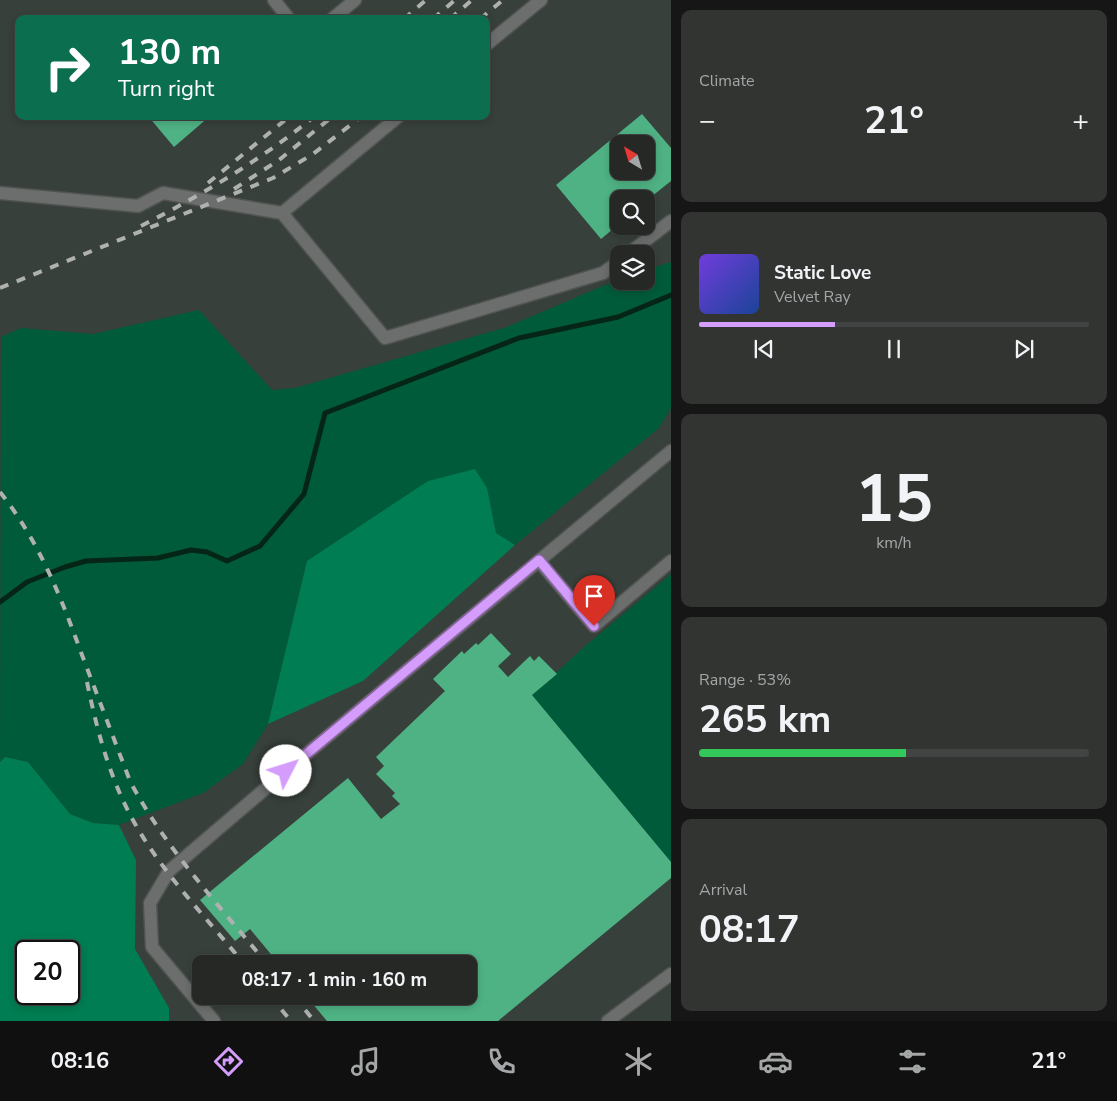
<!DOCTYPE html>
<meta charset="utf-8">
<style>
:root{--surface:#262826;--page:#323432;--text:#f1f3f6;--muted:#a4a6a7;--line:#424443;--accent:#d49cfb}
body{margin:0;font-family:"Nunito Sans",sans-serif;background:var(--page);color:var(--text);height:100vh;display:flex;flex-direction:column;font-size:19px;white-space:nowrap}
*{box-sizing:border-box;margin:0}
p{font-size:16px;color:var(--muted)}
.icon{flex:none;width:28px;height:28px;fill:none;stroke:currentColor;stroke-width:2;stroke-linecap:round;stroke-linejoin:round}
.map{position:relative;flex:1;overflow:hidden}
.panel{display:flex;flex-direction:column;gap:10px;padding:10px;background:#151615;width:446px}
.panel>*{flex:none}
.guide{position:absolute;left:15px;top:15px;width:475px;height:105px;border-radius:10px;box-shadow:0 2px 8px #0003,0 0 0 1px var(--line);background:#0b6e4f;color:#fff;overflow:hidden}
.needle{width:32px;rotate:322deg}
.controls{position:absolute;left:610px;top:135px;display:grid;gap:10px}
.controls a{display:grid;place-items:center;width:45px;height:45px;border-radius:10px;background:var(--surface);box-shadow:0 2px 8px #0003,0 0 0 1px var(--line);font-size:25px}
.speed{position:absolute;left:15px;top:940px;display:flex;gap:10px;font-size:25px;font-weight:700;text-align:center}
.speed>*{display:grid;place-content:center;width:65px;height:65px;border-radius:50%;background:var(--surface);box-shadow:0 2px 8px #0003,0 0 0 1px var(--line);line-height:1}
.speed .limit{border:2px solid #111;border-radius:8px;background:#fff;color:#111}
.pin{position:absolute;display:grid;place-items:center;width:42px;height:42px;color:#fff;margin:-51px -21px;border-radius:50% 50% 50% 0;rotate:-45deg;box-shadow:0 0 5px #0007}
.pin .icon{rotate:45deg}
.me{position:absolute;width:55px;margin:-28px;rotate:50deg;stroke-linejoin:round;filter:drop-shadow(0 0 4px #0008)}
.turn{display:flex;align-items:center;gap:18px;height:105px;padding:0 20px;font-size:22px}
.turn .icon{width:65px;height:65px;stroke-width:2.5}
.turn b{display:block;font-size:35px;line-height:42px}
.big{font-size:38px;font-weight:700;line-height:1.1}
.panel .card{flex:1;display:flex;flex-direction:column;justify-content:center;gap:8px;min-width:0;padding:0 18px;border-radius:10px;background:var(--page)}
.panel .dial{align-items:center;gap:0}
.dial b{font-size:65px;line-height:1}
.song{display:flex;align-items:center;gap:15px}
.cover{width:60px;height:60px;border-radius:8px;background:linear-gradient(135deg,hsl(260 70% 55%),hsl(220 70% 35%))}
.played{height:5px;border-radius:2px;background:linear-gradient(90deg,var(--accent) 35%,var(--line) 35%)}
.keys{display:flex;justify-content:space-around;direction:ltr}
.heat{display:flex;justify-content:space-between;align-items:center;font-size:28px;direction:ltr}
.charge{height:8px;border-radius:4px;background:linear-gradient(90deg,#34c759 53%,var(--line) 0)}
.trip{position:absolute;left:192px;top:955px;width:285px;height:50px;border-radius:10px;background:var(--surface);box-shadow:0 2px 8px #0003,0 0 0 1px var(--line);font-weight:700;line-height:50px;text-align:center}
.dock{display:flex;height:80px;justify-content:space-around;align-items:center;background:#0f100f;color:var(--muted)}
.dock .icon{width:35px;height:35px}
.dock .on{color:var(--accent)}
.dock b{font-size:22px;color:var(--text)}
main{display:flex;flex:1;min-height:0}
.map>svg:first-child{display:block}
.built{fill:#37403b;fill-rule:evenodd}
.green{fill:#005b3b}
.forest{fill:#007d52;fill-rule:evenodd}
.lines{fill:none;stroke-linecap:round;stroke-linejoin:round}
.stream{stroke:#052517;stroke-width:5}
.building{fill:#4fb284;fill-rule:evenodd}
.minor-casing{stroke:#515351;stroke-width:15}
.minor{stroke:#6b6e6c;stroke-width:12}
.rail{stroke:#afb1b0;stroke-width:4;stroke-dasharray:9 9;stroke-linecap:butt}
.route-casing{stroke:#8a65a3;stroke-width:12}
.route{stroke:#d49cfb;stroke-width:9}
</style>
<main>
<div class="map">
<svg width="671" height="1021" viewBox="0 0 671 1021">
<rect width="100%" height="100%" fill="#323533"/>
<path class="built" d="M0,0H671V1021H0ZM19,19H486V116H19ZM619,144H646V171H619ZM619,199H646V226H619ZM619,254H646V281H619ZM26,951H69V994H26ZM201,964H469V996H201Z"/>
<g class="green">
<polygon points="671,262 671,408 659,428 515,545 496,533 487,488 307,561 268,724 243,764 203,793 119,825 93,823 70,814 28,762 5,757 0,762 1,337 21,328 93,334 199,310 272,390 295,388 507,327 619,279 619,281 646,281 646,270"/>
<polygon points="671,574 671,862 532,695 584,647"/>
</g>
<g class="forest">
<polygon points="475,469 487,488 496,533 515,545 363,681 268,724 307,561 428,481"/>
<path d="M5,757L28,762L70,814L93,823L119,825L136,860L135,949L169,1008V1021H0V762ZM26,951H69V994H26Z"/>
</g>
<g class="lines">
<polyline class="stream" points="0,602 27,582 65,567 86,561 158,558 191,550 207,552 227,561 260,546 304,494 325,413 519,338 618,317 671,295"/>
</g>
<g class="building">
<path d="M642,114L671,148V181L646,201V199H619V224L601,239L556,185ZM619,144H646V171H619Z"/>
<polygon points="148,116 210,116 174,147"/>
<polygon points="491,633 511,654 498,666 508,677 530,656 534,661 539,656 557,674 532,695 671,862 671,878 498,1021 327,1021 306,996 469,996 469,964 279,964 250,929 235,941 200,900 348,778 381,819 400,804 392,796 395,793 376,774 384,766 376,757 445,691 433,679 462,651 464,654 476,643 478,645"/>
</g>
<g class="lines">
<g class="minor-casing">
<g id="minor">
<polyline points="274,0 289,19"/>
<polyline points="332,19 355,0"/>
<polyline points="486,45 541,0"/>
<polyline points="0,193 138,206 163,193 282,213 385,338 603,273 619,261"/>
<polyline points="282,213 399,116"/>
<polyline points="628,254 671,221"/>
<polyline points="539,561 594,626 671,561"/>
<polyline points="214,1021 152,947 150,903 169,871 286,771 671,451"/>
<polyline points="608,1021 671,974"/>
</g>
</g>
<use href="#minor" class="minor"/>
<g class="rail">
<polyline points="404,19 426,0"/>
<polyline points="433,19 455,0"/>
<polyline points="450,19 472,0"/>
<polyline points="480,19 503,0"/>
<polyline points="208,183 290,116"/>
<polyline points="234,189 279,160 333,116"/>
<path d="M141,226C205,193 259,161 315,116"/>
<polyline points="0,288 273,178 313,154 362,116"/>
<path d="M0,492C39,541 61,597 82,655C98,697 114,739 130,781C165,848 219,905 267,964"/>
<path d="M87,682C97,731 110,779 134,822C163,874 207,918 244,964"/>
<polyline points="270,996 291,1021"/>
<polyline points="294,996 314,1021"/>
</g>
</g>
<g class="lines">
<g class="route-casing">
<polyline id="route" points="286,771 539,560 594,626"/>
</g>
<use href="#route" class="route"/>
</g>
</svg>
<div class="controls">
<a><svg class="needle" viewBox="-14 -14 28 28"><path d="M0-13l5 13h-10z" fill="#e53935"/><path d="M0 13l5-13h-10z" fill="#a4a6a7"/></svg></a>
<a><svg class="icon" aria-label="search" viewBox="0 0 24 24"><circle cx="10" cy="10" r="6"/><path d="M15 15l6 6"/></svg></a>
<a><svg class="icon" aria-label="layers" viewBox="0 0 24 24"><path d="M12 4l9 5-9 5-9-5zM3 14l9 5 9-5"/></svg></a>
</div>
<div class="speed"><div class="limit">20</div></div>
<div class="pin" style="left:594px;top:626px;background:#d93025"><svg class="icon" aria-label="arrive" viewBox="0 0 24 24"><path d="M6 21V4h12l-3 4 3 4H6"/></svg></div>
<svg class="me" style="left:286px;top:771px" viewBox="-20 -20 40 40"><circle r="19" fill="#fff"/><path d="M0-13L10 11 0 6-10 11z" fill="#d49cfb"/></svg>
<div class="trip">08:17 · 1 min · 160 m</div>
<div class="guide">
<div class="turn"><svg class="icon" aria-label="right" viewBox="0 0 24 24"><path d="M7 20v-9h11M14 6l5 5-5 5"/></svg><div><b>130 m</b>Turn right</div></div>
</div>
</div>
<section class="panel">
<div class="card"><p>Climate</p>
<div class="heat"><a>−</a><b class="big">21°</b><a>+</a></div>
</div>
<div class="card">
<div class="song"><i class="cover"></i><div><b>Static Love</b><p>Velvet Ray</p></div></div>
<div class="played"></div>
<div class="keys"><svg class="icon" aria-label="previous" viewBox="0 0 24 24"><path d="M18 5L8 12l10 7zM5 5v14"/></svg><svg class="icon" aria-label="pause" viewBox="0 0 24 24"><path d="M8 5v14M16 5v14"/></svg><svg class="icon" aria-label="next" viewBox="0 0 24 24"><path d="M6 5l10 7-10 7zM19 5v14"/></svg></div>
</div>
<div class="card dial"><b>15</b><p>km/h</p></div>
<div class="card"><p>Range · 53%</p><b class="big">265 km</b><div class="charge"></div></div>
<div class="card"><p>Arrival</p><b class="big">08:17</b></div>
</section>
</main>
<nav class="dock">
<b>08:16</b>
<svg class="icon on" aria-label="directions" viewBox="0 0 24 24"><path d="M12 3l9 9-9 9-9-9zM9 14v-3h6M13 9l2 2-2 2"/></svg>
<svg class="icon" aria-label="music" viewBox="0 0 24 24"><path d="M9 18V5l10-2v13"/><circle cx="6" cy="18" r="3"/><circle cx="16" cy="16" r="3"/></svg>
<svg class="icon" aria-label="phone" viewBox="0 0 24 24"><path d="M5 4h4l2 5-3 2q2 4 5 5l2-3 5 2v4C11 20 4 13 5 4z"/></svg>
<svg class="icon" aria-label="climate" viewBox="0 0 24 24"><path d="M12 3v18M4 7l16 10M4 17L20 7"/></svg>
<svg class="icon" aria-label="car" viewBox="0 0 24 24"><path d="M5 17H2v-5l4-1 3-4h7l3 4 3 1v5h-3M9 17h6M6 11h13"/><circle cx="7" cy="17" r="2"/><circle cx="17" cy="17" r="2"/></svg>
<svg class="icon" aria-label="filters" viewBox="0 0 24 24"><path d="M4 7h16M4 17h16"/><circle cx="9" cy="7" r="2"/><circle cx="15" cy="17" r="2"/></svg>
<b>21°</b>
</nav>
